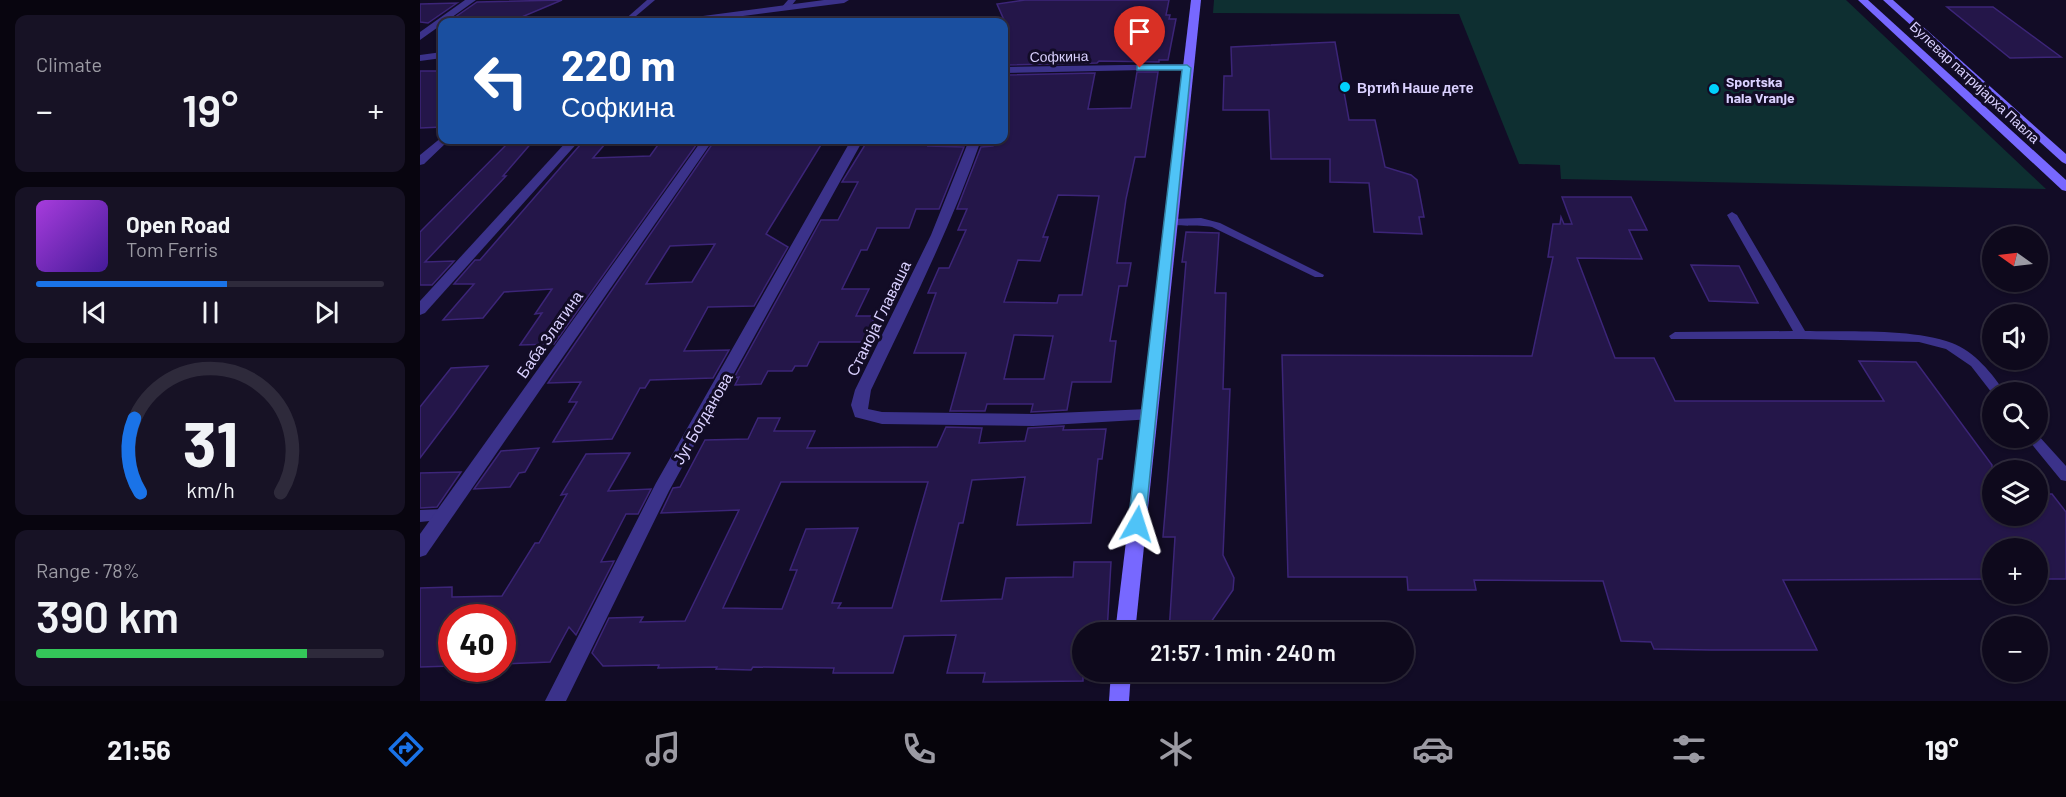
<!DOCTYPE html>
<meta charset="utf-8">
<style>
:root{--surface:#0e091c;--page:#171225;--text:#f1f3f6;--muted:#9b9aa3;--line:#2e2a3b;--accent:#1a73e8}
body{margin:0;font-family:Barlow,sans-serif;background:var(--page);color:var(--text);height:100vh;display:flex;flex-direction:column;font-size:22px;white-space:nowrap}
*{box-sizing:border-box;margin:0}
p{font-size:20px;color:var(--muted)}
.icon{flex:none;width:33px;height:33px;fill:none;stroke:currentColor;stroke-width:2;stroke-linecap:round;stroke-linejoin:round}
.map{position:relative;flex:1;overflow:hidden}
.side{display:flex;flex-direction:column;gap:15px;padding:15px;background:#08050f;width:420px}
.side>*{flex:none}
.top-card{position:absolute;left:18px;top:18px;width:570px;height:126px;border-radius:12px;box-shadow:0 2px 4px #0004,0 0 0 2px var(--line);background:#1a4fa0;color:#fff;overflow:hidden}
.needle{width:39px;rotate:284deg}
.controls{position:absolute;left:1562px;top:226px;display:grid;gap:12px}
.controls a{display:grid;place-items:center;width:66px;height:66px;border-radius:50%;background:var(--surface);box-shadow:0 2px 4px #0004,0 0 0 2px var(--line);font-size:30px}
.speed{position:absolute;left:18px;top:604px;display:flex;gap:12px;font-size:30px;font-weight:700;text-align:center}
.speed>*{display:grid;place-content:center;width:78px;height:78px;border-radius:50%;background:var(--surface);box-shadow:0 2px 4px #0004,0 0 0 2px var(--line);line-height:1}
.speed .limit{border:9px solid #d22;background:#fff;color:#111}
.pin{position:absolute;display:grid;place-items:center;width:51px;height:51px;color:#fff;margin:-62px -26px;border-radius:50% 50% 50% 0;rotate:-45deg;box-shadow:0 0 6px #0007}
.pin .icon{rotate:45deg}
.me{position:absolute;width:66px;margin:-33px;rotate:6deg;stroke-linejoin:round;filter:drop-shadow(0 0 4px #0008)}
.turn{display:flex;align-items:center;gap:21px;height:126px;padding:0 24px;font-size:27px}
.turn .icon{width:78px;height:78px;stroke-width:2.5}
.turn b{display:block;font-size:42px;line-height:51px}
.big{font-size:45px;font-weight:600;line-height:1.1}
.side .tile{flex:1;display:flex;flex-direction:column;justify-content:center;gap:9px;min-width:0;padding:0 21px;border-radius:12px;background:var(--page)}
.side .dial{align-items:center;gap:0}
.dial svg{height:156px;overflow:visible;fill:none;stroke:var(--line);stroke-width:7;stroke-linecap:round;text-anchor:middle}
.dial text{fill:var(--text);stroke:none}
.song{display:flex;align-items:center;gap:18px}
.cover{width:72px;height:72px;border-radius:9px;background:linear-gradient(135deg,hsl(280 70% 55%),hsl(260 70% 35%))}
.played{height:6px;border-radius:3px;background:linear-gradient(90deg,var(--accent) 55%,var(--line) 55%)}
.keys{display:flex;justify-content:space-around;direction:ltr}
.heat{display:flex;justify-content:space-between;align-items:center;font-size:33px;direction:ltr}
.charge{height:9px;border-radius:4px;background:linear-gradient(90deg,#34c759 78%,var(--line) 0)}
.trip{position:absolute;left:652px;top:622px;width:342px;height:60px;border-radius:30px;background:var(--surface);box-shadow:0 2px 4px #0004,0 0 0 2px var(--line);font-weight:600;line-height:60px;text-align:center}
.tabs{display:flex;height:96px;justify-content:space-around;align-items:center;background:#06040b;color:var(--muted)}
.tabs .icon{width:42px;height:42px}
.tabs .active{color:var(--accent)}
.tabs b{font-size:27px;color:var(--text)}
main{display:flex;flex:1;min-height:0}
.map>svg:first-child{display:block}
.green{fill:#0e2f31}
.building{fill:#241649;stroke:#3c2578;stroke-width:1.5;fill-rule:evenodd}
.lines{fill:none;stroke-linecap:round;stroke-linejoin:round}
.lane{fill:#3b328a;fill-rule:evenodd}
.street{fill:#3b328a;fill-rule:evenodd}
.secondary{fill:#7768ff;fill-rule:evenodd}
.route{fill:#4fc3f7;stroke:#337fa1;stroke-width:1.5}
.poi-dot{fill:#00d1fc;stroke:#120c26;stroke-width:2}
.labels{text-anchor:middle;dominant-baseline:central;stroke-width:6;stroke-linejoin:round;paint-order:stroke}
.far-street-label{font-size:14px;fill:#dad1ff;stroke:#120c26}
.far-poi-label{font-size:14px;font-weight:bold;fill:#dad1ff;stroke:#120c26;text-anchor:start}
.street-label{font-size:16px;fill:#dad1ff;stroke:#120c26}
</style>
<main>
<section class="side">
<div class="tile"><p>Climate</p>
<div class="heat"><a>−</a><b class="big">19°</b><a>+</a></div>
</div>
<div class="tile">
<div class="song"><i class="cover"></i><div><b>Open Road</b><p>Tom Ferris</p></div></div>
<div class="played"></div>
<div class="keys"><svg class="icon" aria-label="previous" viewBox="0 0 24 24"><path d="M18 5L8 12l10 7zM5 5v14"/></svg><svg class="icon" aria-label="pause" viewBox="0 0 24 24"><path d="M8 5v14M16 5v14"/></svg><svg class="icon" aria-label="next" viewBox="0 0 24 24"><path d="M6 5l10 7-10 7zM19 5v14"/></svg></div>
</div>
<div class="tile dial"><svg viewBox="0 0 100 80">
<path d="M14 69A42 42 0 1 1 86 69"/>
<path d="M14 69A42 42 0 0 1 11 31" stroke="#1a73e8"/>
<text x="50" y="56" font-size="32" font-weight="700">31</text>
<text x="50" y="72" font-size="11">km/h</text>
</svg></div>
<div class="tile"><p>Range · 78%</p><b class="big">390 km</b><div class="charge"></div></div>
</section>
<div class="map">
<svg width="1646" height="701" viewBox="0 0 1646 701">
<rect width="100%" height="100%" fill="#120c26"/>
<polygon class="green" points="794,0 1426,0 1626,189 1141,179 1140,165 1099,164 1039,14 793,13"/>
<g class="building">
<polygon points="142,0 90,22 28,22 57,2"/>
<polygon points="605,0 749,0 746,15 750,15 749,19 756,19 748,60 739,60 739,62 679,61 677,63 584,65 584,20 577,4"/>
<polygon points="37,3 8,23 0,22 0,4"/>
<polygon points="1527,7 1573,7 1641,57 1590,58"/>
<polygon points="915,42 929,120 955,120 965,167 991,175 997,180 1004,217 999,217 1002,234 954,232 949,183 910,182 910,159 851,159 849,110 803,110 804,76 812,76 811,47"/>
<polygon points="0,71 22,71 22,127 0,128"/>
<path d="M717,72H738L725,157H715L706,199L697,263H711L707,286H699L690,341H696L691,382H652L647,410L611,412L613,404H567L565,411H530L546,353H494L516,293H508L519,268H529L546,230H538L547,209H537L561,147L573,146L576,140H584V75L675,73L668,109L711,108ZM638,195L679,196L662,295H639L637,303L584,302L598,260L620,261L628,237H623ZM594,335L633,336L624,379H584Z"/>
<polygon points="91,140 114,140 83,176 86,176 5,262 34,261 12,285 0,285 0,232"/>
<path d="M295,140H404L346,234L368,247L334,306L288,307L264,351L309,350L293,378L230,380L225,388H220L192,439L133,442L157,402H149L161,382L128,383ZM295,244L272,282L226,284L250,246Z"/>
<polygon points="448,140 511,140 508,146 544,147 519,209 496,209 489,228 457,228 447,250 441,250 422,289 449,289 436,316 455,316 443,342 399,342 387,366 375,366 372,371 348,371 341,384 315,385 319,377 314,378 401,220 418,220 438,182 422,182"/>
<polygon points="279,141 134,344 100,345 122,313 115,314 132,289 84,292 63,318 23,320 54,284 34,284 55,260 60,260 160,145 185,144 173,158 230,156 240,142"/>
<polygon points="1142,197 1211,197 1227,230 1209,230 1222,259 1157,258 1195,358 1234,358 1255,401 1464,401 1439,361 1496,362 1572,465 1572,516 1617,516 1617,494 1632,494 1646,512 1646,579 1617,579 1617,549 1572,549 1572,579 1363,580 1397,650 1291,650 1234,649 1231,642 1201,641 1183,581 1054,580 1056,590 988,590 987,577 868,577 862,355 1112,356 1133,257 1128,257 1133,224 1140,224 1141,217 1144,224 1152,224"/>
<polygon points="766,232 799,233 795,293 806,293 803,389 810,389 803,555 814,578 813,590 789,625 774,633 749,633 755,537 743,537 766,262 762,262"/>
<polygon points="1271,265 1319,266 1338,303 1289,301"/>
<polygon points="68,366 34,413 0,458 0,407 31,368"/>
<path d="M338,418H360L354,431H395L387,448L517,447L526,427L562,428L559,443L605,441L608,428L644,426L643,430L686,429L682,459H678L671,523L597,525L605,477L552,480L543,523H539L521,601L582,599L586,578L653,577L654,562H691L687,633H663V681L563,682L565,673H527L536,635L484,636L473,673H413L414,668L333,667L331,670L296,669L297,667L238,668L239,665L183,666L172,653L189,618L223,617L220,622L265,621L319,510L241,513L253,488L260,487L285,440L328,439ZM361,482H508L472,608H418L421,603H412L438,528L386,529L370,570H377L362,609L303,608Z"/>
<polygon points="119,448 105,472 99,473 90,487 54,489 81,451"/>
<polygon points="210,453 188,491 231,489 218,514 206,514 181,562 194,561 156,635 149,627 130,662 82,664 82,618 32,618 32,666 0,667 0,588 32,587 32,597 82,596 115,543 119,543 147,494 141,495 166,454"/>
<polygon points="41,472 17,507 0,508 0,473"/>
</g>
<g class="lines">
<g class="lane">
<polygon points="227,0 235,0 209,22 202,22"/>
<polygon points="368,0 376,0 368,10 362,10 361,8"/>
<path d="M1312,212L1317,215L1385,331C1428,332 1492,328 1532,343C1554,351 1573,374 1585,393H1572L1551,366L1526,349L1499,342L1381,339H1251L1249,336L1255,332L1373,331L1307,215Z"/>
<path d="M781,218L800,223L904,275L903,277H895L792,227C779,224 755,228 746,222L751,219Z"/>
<polygon points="1617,434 1646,466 1646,481 1641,480 1610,442 1608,438 1617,438"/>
<polygon points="24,509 29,511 31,515 29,519 0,522 0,510"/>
</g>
<g class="street">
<polygon points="45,0 56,0 0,40 0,32"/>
<polygon points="404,0 429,0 424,3 277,22 255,22 260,19"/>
<polygon points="22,52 22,58 0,61 0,55"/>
<polygon points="767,64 772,67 771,69 584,73 584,67"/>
<polygon points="22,137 22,140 28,140 27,142 4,164 0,165 0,155"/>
<polygon points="148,140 160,140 5,313 0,315 0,301"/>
<polygon points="282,140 293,140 6,555 0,557 0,534"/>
<polygon points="431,140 443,140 249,491 146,701 125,701 236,483"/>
<path d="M549,140H561C531,227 490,308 451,390L448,409L462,412L613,414L728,409L734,411L736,415L734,419L613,426L462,424L435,417L431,405L435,390L511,235Z"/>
</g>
<g class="secondary">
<polygon points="771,0 781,0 715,633 695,633"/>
<polygon points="1438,0 1448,0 1646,180 1646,191 1642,190"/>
<polygon points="1463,0 1473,0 1646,154 1646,164 1642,162"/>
<polygon points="691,672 711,672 709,701 689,701"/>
</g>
</g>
<polygon class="route" points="720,65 767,65 771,68 725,524 722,529 717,531 711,529 708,524 762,70 717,70 717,66"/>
<g class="poi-dot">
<circle cx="925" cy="87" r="6"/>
<circle cx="1294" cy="89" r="6"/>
</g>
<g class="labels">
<g class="far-street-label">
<text transform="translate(639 56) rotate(-1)">Софкина</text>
<text transform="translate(1555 82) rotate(43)">Булевар патријарха Павла</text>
</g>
<g class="far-poi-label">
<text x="1306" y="81">Sportska<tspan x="1306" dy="16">hala Vranje</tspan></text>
<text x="937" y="87">Вртић Наше дете</text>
</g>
<g class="street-label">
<text transform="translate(458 318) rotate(-64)">Станоја Главаша</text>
<text transform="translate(129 334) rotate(-55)">Баба Златина</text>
<text transform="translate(282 418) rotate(-60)">Југ Богданова</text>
</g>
</g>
</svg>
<div class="controls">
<a><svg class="needle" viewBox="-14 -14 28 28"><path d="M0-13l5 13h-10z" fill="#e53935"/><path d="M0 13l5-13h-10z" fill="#9b9aa3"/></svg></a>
<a><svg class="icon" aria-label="sound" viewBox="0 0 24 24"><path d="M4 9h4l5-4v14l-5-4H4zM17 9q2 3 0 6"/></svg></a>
<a><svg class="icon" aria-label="search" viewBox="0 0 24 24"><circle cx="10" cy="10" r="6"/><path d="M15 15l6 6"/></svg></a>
<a><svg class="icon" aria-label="layers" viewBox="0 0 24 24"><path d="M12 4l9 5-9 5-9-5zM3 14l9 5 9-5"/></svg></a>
<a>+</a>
<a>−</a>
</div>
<div class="speed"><div class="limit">40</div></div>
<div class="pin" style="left:720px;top:68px;background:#d93025"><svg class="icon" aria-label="arrive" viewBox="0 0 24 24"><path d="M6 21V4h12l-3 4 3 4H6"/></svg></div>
<svg class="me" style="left:717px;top:524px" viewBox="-20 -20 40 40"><path d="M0-17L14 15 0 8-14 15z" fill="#4fc3f7" stroke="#fff" stroke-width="4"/></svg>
<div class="trip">21:57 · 1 min · 240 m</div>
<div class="top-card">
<div class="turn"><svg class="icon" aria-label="left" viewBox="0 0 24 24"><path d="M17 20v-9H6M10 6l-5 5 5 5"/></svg><div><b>220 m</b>Софкина</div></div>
</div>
</div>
</main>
<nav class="tabs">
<b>21:56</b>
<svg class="icon active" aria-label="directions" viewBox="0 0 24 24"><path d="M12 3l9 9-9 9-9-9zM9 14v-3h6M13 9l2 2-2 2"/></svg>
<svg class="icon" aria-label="music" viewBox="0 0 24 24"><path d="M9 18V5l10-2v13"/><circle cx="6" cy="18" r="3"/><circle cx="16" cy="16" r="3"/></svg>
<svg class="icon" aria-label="phone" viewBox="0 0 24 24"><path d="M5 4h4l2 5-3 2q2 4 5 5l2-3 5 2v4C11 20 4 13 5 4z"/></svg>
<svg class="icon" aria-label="climate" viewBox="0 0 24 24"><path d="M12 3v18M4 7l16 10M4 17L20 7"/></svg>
<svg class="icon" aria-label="car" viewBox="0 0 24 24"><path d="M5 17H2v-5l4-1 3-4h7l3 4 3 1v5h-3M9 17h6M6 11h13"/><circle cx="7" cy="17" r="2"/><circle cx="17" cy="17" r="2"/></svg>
<svg class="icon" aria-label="filters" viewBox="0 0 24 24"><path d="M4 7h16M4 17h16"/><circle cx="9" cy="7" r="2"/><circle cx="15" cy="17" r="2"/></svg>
<b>19°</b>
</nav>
